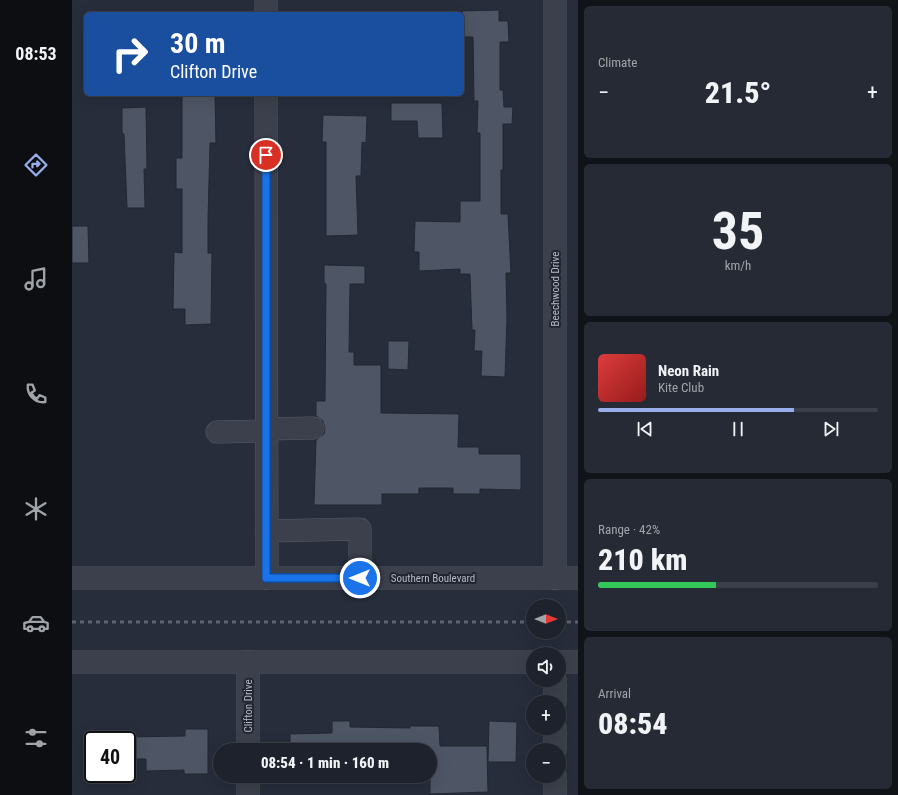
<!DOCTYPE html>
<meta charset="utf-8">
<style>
:root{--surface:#1d222c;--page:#252a34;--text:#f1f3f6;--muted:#a0a4a9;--line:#3b3f48;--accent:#97aeeb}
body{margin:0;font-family:"Roboto Condensed",sans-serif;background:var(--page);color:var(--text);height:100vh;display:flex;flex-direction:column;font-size:15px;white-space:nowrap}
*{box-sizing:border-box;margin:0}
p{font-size:13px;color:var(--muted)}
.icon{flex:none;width:22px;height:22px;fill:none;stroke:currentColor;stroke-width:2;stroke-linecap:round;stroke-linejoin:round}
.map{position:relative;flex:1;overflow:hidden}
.side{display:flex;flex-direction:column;gap:6px;padding:6px;background:#101318;width:320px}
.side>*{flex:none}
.top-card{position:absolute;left:12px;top:12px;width:380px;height:84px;border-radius:6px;box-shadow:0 4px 16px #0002,0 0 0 1px var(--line);background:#1a4fa0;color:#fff;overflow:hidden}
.needle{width:26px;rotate:90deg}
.buttons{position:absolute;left:454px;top:599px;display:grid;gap:8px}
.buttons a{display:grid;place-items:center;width:40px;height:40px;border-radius:50%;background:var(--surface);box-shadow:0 4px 16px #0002,0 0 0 1px var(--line);font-size:20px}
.speed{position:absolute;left:12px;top:731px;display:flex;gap:8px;font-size:20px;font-weight:700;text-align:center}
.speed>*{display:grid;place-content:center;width:52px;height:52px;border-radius:50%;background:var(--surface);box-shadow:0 4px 16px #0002,0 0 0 1px var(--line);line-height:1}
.speed .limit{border:2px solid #111;border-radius:6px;background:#fff;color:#111}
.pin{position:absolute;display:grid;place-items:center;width:34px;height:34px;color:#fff;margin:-17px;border:2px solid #fff;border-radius:50%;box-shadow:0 1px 4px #0007}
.me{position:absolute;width:44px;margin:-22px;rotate:270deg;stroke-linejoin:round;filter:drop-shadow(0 0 3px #0008)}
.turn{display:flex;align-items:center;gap:14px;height:84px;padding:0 20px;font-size:18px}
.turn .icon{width:52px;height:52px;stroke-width:2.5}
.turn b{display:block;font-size:28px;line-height:34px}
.big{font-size:30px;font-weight:800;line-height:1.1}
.side .widget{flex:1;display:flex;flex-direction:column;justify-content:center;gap:6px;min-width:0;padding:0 14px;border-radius:6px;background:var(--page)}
.side .dial{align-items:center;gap:0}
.dial b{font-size:52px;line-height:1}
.song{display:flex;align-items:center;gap:12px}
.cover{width:48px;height:48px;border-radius:6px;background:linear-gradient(135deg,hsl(0 70% 55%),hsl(0 70% 35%))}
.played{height:4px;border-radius:2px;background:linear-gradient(90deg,var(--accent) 70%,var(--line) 70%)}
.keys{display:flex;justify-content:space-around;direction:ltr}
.heat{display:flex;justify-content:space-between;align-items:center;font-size:22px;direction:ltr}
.charge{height:6px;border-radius:3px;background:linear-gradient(90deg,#34c759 42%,var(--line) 0)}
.trip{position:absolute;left:141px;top:743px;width:224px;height:40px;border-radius:20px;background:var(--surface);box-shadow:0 4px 16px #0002,0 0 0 1px var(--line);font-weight:800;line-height:40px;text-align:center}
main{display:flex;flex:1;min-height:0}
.menu{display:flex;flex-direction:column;width:72px;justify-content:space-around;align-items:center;background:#0c0e12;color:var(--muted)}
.menu .icon{width:28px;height:28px}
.menu .on{color:var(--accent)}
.menu b{font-size:18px;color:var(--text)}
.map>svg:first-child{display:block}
.building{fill:#4e5565;stroke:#222733}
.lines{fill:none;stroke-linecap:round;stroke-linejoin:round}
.minor-casing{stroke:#565b67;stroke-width:23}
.minor{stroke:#3b404c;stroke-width:22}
.rail{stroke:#5d6372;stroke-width:3;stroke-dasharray:4 4;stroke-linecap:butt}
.route-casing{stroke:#114b97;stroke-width:10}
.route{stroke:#1a73e8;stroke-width:7}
.labels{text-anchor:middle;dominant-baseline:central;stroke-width:4;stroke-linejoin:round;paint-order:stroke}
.street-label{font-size:11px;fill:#b7bbc7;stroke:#202531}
</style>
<main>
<nav class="menu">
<b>08:53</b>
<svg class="icon on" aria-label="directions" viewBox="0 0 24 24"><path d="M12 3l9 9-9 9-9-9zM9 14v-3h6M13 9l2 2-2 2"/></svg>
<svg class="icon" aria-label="music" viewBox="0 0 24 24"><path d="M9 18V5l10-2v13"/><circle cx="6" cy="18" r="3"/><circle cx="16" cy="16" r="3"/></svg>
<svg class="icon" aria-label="phone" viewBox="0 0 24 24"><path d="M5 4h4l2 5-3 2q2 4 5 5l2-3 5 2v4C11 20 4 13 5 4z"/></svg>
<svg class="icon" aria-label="climate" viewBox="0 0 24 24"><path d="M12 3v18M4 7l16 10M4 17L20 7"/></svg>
<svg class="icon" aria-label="car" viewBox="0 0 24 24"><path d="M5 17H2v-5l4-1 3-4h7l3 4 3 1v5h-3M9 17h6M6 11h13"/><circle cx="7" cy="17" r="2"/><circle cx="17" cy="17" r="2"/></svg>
<svg class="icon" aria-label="filters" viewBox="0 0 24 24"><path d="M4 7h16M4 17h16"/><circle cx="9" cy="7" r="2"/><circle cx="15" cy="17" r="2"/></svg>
</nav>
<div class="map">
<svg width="506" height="795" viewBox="0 0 506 795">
<rect width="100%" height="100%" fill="#272d3b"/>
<g class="building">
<polygon points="427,10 427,21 436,21 437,42 428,42 428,90 431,90 432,107 441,107 440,124 431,124 431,170 429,170 429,214 436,214 439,273 434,273 435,318 433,377 409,376 410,351 402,351 403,330 400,330 398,274 388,274 388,269 347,271 347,252 342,252 343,221 388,222 388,201 408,201 408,133 405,133 406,101 402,101 401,37 390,37 390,11"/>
<polygon points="110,94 143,94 144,143 138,143 136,220 136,253 140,253 139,324 113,325 113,309 101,309 102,252 110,253 110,189 104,189 104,158 110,158"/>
<polygon points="319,103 370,103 371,138 346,138 345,121 319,121"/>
<polygon points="74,107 75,169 72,169 73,208 55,208 52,134 50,134 50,108"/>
<polygon points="251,115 295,116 294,143 290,142 289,176 284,176 286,235 254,236 254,142 250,142"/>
<polygon points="0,226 16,226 17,263 0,263"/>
<polygon points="252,265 293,266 293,284 278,284 277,352 282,352 282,365 309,365 309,413 387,414 386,447 407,447 407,454 449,454 449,490 408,489 408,494 381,494 381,488 347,488 347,494 310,494 310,505 242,505 244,440 252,434 253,428 251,421 244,416 244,401 253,401 254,284 252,283"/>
<polygon points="316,341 337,341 336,370 316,369"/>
<polygon points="260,721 278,721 278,727 338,728 338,726 367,726 368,746 415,746 416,792 358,794 358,750 218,750 218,734 260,733"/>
<polygon points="417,721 445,722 444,762 416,762"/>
<polygon points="113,729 136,729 136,774 112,774 112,770 74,771 74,759 55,759 55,737 113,736"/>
</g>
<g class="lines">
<g class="minor-casing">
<g id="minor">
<polyline points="194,0 194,14"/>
<polyline points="483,0 483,578"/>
<polyline points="194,94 195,578"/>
<polyline points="195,429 241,428"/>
<polyline points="145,432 195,431"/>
<polyline points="195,531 288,529 288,578"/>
<polyline points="0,578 506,578"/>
<polyline points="0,662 461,662"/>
<polyline points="176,662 176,750"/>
<polyline points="487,662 506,662"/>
<polyline points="483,680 483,702"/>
<polyline points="483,728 483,750"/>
<polyline points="176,776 176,795"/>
<polyline points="483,776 483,795"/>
</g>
</g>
<use href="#minor" class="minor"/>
<g class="rail">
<polyline points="0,622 461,622"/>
<polyline points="487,622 506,622"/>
</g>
</g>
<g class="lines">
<g class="route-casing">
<polyline id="route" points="194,155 194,578 288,578"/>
</g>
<use href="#route" class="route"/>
</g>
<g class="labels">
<g class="street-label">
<text transform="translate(483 289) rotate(-90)">Beechwood Drive</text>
<text x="361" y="578">Southern Boulevard</text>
<text transform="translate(176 706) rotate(-90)">Clifton Drive</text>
</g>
</g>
</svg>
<div class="buttons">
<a><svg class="needle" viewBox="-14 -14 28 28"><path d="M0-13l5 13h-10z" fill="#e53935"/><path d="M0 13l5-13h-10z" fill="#a0a4a9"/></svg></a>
<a><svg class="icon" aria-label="sound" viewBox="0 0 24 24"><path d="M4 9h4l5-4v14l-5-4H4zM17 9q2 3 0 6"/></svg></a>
<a>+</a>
<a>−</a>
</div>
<div class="speed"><div class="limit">40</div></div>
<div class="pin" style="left:194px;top:155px;background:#d93025"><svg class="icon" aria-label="arrive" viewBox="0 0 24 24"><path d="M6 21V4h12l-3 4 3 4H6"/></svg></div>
<svg class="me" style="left:288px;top:578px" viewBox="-20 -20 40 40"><circle r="17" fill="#1a73e8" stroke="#fff" stroke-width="3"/><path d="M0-11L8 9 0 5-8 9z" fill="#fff"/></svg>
<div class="trip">08:54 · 1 min · 160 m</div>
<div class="top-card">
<div class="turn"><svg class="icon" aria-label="right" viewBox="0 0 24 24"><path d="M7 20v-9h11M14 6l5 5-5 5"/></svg><div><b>30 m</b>Clifton Drive</div></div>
</div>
</div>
<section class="side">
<div class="widget"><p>Climate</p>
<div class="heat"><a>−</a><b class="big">21.5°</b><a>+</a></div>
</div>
<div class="widget dial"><b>35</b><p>km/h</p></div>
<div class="widget">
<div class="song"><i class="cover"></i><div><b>Neon Rain</b><p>Kite Club</p></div></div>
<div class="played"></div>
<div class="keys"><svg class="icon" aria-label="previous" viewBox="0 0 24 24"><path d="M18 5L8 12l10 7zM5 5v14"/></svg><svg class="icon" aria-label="pause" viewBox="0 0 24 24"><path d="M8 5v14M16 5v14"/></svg><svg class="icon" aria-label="next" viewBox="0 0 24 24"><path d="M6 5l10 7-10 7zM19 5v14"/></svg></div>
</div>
<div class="widget"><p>Range · 42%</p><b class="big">210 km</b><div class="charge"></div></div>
<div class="widget"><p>Arrival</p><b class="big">08:54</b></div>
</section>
</main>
